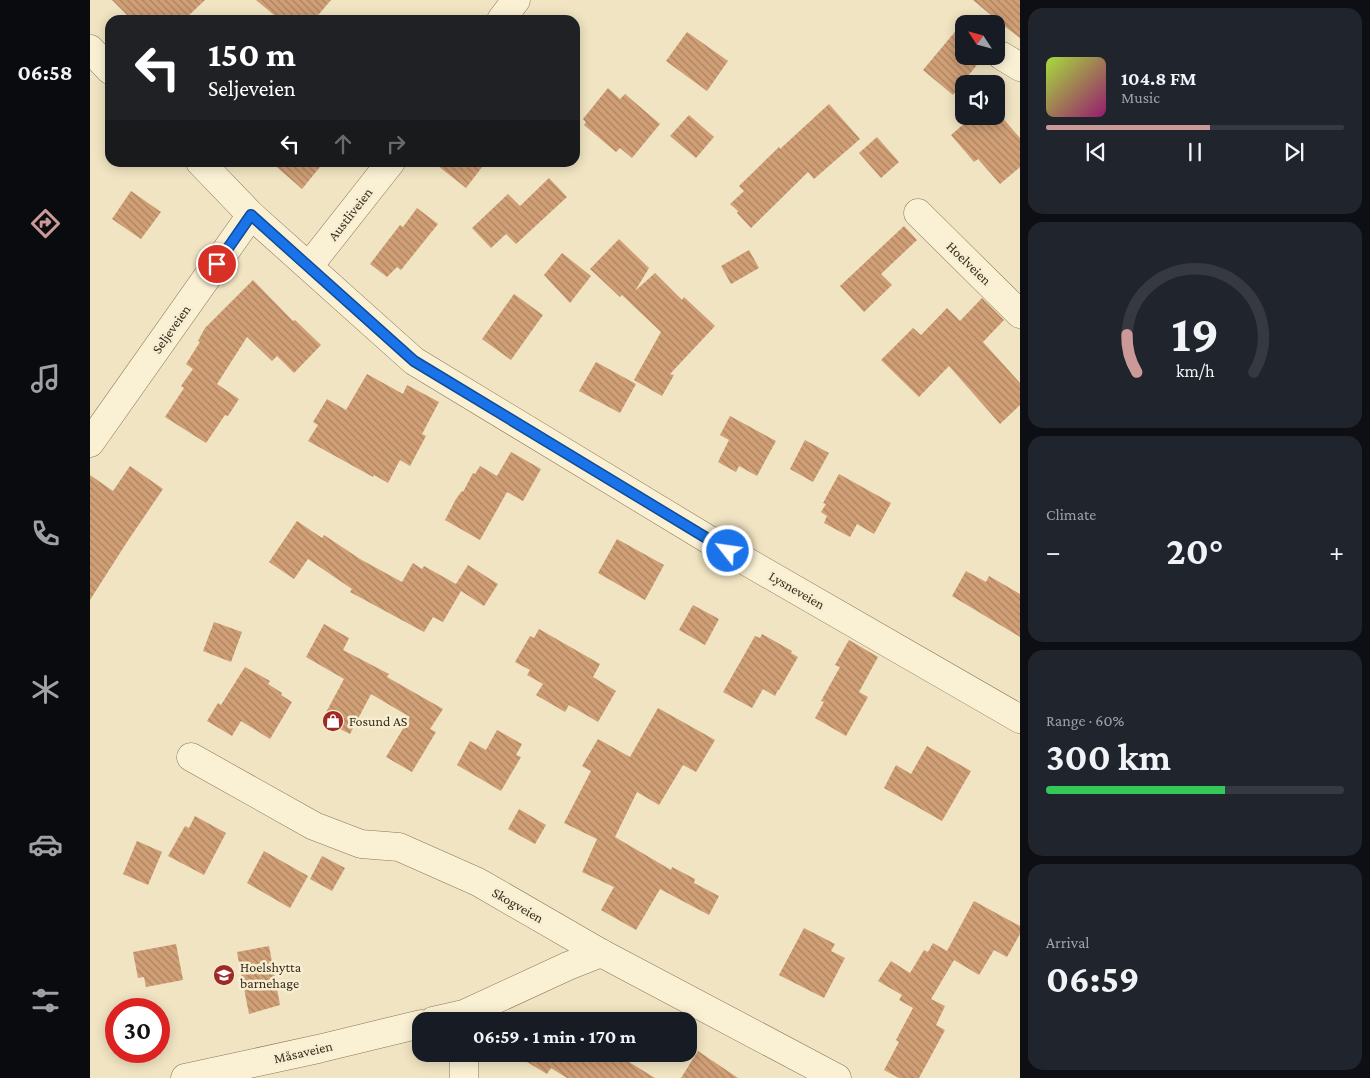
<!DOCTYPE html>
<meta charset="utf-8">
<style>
:root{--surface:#171b24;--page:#20242c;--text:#f1f3f6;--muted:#9ea1a6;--line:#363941;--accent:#cb9998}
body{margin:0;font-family:"Crimson Pro",serif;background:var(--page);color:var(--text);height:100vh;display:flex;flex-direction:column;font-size:19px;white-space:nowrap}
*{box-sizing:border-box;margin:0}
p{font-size:16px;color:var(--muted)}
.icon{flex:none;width:28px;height:28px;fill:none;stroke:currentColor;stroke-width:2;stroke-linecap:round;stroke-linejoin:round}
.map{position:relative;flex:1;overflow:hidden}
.sheet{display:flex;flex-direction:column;gap:8px;padding:8px;background:#0d0f14;width:350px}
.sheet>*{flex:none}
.banner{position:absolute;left:15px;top:15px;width:475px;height:152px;border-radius:15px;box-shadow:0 2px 12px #0003;background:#202124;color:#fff;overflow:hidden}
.needle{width:32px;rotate:306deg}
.fabs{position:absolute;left:865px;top:15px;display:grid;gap:10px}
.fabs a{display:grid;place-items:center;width:50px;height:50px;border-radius:10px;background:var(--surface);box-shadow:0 2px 12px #0003;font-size:25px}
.speed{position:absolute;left:15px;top:998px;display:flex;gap:10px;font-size:25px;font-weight:700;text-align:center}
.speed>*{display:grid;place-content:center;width:65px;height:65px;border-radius:50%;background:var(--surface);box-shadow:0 2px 12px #0003;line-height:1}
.speed .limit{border:8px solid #d22;background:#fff;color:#111}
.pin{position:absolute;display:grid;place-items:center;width:42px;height:42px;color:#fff;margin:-21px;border:2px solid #fff;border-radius:50%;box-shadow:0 1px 5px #0007}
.me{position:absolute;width:55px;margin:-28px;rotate:300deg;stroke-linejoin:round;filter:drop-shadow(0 0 4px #0008)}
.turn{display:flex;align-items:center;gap:18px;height:105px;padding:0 20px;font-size:22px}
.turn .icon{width:65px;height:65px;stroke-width:2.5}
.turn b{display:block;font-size:35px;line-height:42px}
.lanes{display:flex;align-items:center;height:48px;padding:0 20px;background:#0003;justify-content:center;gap:25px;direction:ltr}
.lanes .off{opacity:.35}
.big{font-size:38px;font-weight:700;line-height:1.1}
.sheet .widget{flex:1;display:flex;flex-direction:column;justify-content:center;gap:8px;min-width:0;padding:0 18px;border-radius:15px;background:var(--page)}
.sheet .dial{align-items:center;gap:0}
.dial svg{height:130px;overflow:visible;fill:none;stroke:var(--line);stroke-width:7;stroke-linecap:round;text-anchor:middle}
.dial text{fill:var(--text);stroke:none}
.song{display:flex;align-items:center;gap:15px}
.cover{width:60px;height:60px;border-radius:8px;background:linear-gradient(135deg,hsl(80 70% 55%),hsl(320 70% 35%))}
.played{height:5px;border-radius:2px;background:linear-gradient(90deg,var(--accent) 55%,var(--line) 55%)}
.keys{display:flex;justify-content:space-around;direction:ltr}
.heat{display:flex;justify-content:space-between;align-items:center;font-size:28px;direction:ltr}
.charge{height:8px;border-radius:4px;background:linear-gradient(90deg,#34c759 60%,var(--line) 0)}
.trip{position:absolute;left:322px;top:1012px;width:285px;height:50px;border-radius:15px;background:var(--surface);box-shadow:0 2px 12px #0003;font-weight:700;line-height:50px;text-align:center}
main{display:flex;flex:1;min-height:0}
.tab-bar{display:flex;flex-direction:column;width:90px;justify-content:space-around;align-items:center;background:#090b0e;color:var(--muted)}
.tab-bar .icon{width:35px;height:35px}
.tab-bar .on{color:var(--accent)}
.tab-bar b{font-size:22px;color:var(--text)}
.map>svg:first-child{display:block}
.building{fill:url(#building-back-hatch)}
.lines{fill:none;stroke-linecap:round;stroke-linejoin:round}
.minor-casing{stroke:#8b7558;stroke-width:29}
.minor{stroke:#faf1d5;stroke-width:28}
.route-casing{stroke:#114b97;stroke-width:12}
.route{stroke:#1a73e8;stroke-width:9}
.labels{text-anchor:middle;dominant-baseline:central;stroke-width:5;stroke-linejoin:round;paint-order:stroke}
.street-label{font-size:14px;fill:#3a2c1d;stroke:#f7eed2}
.poi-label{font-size:14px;fill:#3a2c1d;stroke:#f7eed2;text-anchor:start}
</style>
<main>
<nav class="tab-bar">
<b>06:58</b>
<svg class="icon on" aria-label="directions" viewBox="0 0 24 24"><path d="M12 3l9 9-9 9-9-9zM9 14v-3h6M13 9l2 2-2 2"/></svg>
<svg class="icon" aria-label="music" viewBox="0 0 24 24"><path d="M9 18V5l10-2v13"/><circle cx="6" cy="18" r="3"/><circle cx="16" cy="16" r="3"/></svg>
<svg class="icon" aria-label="phone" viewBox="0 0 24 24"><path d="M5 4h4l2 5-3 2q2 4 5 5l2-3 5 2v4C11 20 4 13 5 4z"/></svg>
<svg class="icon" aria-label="climate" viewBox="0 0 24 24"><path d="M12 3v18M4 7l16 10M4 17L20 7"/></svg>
<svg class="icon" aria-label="car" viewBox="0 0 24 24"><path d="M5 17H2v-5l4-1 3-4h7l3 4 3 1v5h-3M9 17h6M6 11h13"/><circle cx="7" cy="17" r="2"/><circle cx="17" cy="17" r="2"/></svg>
<svg class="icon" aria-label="filters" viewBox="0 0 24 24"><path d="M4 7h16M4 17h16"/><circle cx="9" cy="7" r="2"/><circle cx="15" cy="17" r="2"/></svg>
</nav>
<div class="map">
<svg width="930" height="1078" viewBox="0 0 930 1078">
<defs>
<pattern id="building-back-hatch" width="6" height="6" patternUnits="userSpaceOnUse" patternTransform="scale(1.25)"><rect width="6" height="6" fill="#d09f76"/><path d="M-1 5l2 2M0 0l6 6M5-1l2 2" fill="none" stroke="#aa8260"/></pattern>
</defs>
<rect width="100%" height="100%" fill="#f0e4c2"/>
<g class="building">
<polygon points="22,0 115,0 94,20 42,20"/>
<polygon points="166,0 241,0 224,20 190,20"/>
<polygon points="883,0 930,0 930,38 909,22"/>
<polygon points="874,21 874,56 894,56 863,95 833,70"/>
<polygon points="597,32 638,61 617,91 576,61"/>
<polygon points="518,88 530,99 535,94 570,124 542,158 530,148 526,152 494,125 496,122 493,119"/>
<polygon points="739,104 770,139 724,179 718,172 661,228 647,213 648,211 640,204 654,191 649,186 689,147 690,149"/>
<polygon points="599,115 624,137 606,158 580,136"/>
<polygon points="883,116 911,116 930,138 930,167 910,184 888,159 884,162 861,135"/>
<polygon points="787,137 809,162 791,178 769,153"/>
<polygon points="181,162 234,162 212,189"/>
<polygon points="343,162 396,162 376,188"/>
<polygon points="459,178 477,197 426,244 416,234 401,248 382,228 418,194 430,206"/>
<polygon points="41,191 71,212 51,239 22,219"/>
<polygon points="327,208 348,224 311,270 307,267 297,277 280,264 310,225 313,227"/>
<polygon points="814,226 827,240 791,274 802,285 774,312 750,286"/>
<polygon points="529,239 559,268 545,291 565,273 592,300 594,297 625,326 580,374 584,375 572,396 544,380 571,332 532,295 530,297 500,269"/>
<polygon points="659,250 669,268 641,284 631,266"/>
<polygon points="472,253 501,276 480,303 454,275"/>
<polygon points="163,280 203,321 205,320 231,345 204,373 187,356 182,361 157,337 127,384 149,399 138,416 135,415 116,443 75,417 94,388 91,386 103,369 96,364 110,342 108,341 115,328"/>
<polygon points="424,294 453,315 421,360 392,339"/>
<polygon points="892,298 914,320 893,342 930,383 930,405 910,424 859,366 829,397 791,360 823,328 831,335 857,308 870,321"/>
<polygon points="506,362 546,384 530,413 489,391"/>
<polygon points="277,374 313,394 317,385 349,402 332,434 336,436 320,466 310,460 298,483 284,475 283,477 218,441 228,425 223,422 237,399 256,410"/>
<polygon points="640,416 686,441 667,476 649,466 646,472 628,462 639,440 630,435"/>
<polygon points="715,440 739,453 723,482 700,469"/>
<polygon points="421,452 451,469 433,501 417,492 390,540 355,520 366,499 372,491 373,492 383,473 385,474 390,466 407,476"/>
<polygon points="40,466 73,489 37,542 0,600 0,475 23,491"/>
<polygon points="749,474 801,503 784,534 767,524 760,537 734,523 737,516 731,512 736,504 733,503"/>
<polygon points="207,521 232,538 234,535 270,559 312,582 323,563 332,569 334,566 366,584 378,565 408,584 394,606 371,591 353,622 343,617 334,632 260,592 262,589 218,559 204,579 179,562"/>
<polygon points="527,539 574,565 555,600 508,573"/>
<polygon points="876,571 896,582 899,576 930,594 930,637 862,596"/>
<polygon points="603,605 629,619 615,645 589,630"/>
<polygon points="124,622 152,632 141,662 113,651"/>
<polygon points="234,624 259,638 253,650 299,674 297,677 353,709 340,729 346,732 322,772 296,757 320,717 281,694 260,734 232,720 254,679 216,657"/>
<polygon points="449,629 510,664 503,677 526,691 508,722 479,705 475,712 446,695 453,684 437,675 440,670 425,662 440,636 444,638"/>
<polygon points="672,634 702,651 701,653 708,657 689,690 688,690 685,696 673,689 662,708 633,692 665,636 670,638"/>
<polygon points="759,640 788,657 769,692 778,697 756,736 725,718 734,702 731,701 750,667 745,665"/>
<polygon points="155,667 180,681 178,684 192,693 191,695 202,702 180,739 151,721 142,736 117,721 128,703 131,705"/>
<polygon points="568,708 625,740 606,772 593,765 569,805 547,792 525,837 581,870 582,867 605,879 604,883 629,896 619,915 570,889 546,930 511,910 524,887 492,872 507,839 474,823 501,771 492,766 508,739 540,757"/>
<polygon points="407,730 432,744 426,755 431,757 411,791 367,765 380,741 396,750"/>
<polygon points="837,746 881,771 852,821 794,788 806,765 821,774"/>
<polygon points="429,809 456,825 445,844 418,829"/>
<polygon points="105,816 136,833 114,875 78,856 95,826 99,828"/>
<polygon points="47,841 72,852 58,885 33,874"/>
<polygon points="174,851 218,876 200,908 157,883"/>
<polygon points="232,856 255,868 242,891 220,879"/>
<polygon points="884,901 930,926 930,934 917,957 904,950 889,975 864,960 841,999 855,1006 846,1025 855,1030 829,1078 809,1078 794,1070 809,1042 806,1040 823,1008 809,1000 812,995 788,981 801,961 820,973 834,950 838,952 843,943 857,951"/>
<polygon points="714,928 745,944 741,951 755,958 734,998 689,975"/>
<polygon points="86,944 93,980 56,987 54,977 48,978 43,952"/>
<polygon points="179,946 190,1005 159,1014 147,952"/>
<polygon points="608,1051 648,1078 591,1078"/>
<polygon points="436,1054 526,1054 565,1078 477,1078 461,1068 457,1074 432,1059"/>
</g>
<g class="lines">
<g class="minor-casing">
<g id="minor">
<polyline points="411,20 426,0"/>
<polyline points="0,49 20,70"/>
<polyline points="912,56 930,67"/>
<polyline points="110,162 161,215 324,361 621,541 930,719"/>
<polyline points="828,213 930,314"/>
<polyline points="219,266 301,162"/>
<polyline points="0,443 161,215"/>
<polyline points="101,757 224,826 271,844 309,847 388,882 511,953 747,1078"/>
<polyline points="343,1021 374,1014 478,966 511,953"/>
<polyline points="95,1078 228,1049 331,1024"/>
<polyline points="374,1078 374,1054"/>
</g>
</g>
<use href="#minor" class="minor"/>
</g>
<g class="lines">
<g class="route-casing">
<polyline id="route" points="127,264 161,215 324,361 638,551"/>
</g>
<use href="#route" class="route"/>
</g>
<defs>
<g id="shop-disc" transform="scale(1.125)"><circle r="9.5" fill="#9d2a25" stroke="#f7eed2"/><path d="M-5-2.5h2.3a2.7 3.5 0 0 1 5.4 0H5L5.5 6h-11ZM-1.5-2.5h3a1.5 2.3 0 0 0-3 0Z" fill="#fff"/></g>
<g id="school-disc" transform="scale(1.125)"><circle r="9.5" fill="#9d2a25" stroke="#f7eed2"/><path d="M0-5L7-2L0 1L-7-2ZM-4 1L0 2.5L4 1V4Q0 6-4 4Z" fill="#fff"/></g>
</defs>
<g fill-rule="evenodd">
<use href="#shop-disc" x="243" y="721"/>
<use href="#school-disc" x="134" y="975"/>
</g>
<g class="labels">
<g class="street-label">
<text transform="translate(260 214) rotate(-52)">Austliveien</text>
<text transform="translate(879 263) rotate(44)">Hoelveien</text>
<text transform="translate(81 329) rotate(-55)">Seljeveien</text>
<text transform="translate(707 590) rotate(30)">Lysneveien</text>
<text transform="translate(428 905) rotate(30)">Skogveien</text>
<text transform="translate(213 1052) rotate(-13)">Måsaveien</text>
</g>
<g class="poi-label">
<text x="259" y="721">Fosund AS</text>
<text x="150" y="967">Hoelshytta<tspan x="150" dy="16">barnehage</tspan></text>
</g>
</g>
</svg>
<div class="fabs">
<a><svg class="needle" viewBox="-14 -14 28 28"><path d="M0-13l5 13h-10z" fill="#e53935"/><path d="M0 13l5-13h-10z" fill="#9ea1a6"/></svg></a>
<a><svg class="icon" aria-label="sound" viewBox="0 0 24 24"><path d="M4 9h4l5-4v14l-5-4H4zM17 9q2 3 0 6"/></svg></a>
</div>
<div class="speed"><div class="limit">30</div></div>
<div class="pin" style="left:127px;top:264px;background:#d93025"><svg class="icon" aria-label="arrive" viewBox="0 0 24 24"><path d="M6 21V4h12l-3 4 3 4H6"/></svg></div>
<svg class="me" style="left:638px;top:551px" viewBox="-20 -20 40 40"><circle r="17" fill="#1a73e8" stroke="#fff" stroke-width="3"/><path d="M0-11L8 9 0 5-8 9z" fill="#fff"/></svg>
<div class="trip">06:59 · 1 min · 170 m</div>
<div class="banner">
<div class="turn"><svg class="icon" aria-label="left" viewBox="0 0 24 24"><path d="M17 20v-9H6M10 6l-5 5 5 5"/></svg><div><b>150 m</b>Seljeveien</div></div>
<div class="lanes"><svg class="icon" aria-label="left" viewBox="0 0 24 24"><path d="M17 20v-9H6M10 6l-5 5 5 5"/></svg><svg class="icon off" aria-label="ahead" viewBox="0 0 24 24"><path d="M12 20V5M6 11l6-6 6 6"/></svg><svg class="icon off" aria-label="right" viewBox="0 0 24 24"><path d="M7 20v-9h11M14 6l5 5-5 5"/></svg></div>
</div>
</div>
<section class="sheet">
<div class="widget">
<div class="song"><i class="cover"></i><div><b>104.8 FM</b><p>Music</p></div></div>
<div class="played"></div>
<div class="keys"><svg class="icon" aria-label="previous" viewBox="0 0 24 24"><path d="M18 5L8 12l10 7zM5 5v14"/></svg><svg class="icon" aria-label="pause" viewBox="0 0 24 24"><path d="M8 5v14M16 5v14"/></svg><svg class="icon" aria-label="next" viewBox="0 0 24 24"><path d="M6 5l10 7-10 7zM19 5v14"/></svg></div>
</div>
<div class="widget dial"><svg viewBox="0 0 100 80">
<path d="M14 69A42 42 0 1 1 86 69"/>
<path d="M14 69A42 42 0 0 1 8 46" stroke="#cb9998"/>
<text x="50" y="56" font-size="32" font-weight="700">19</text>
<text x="50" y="72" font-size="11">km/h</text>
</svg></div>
<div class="widget"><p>Climate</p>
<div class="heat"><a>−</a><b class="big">20°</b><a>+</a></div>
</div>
<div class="widget"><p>Range · 60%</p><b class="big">300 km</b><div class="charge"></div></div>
<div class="widget"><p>Arrival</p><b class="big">06:59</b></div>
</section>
</main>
